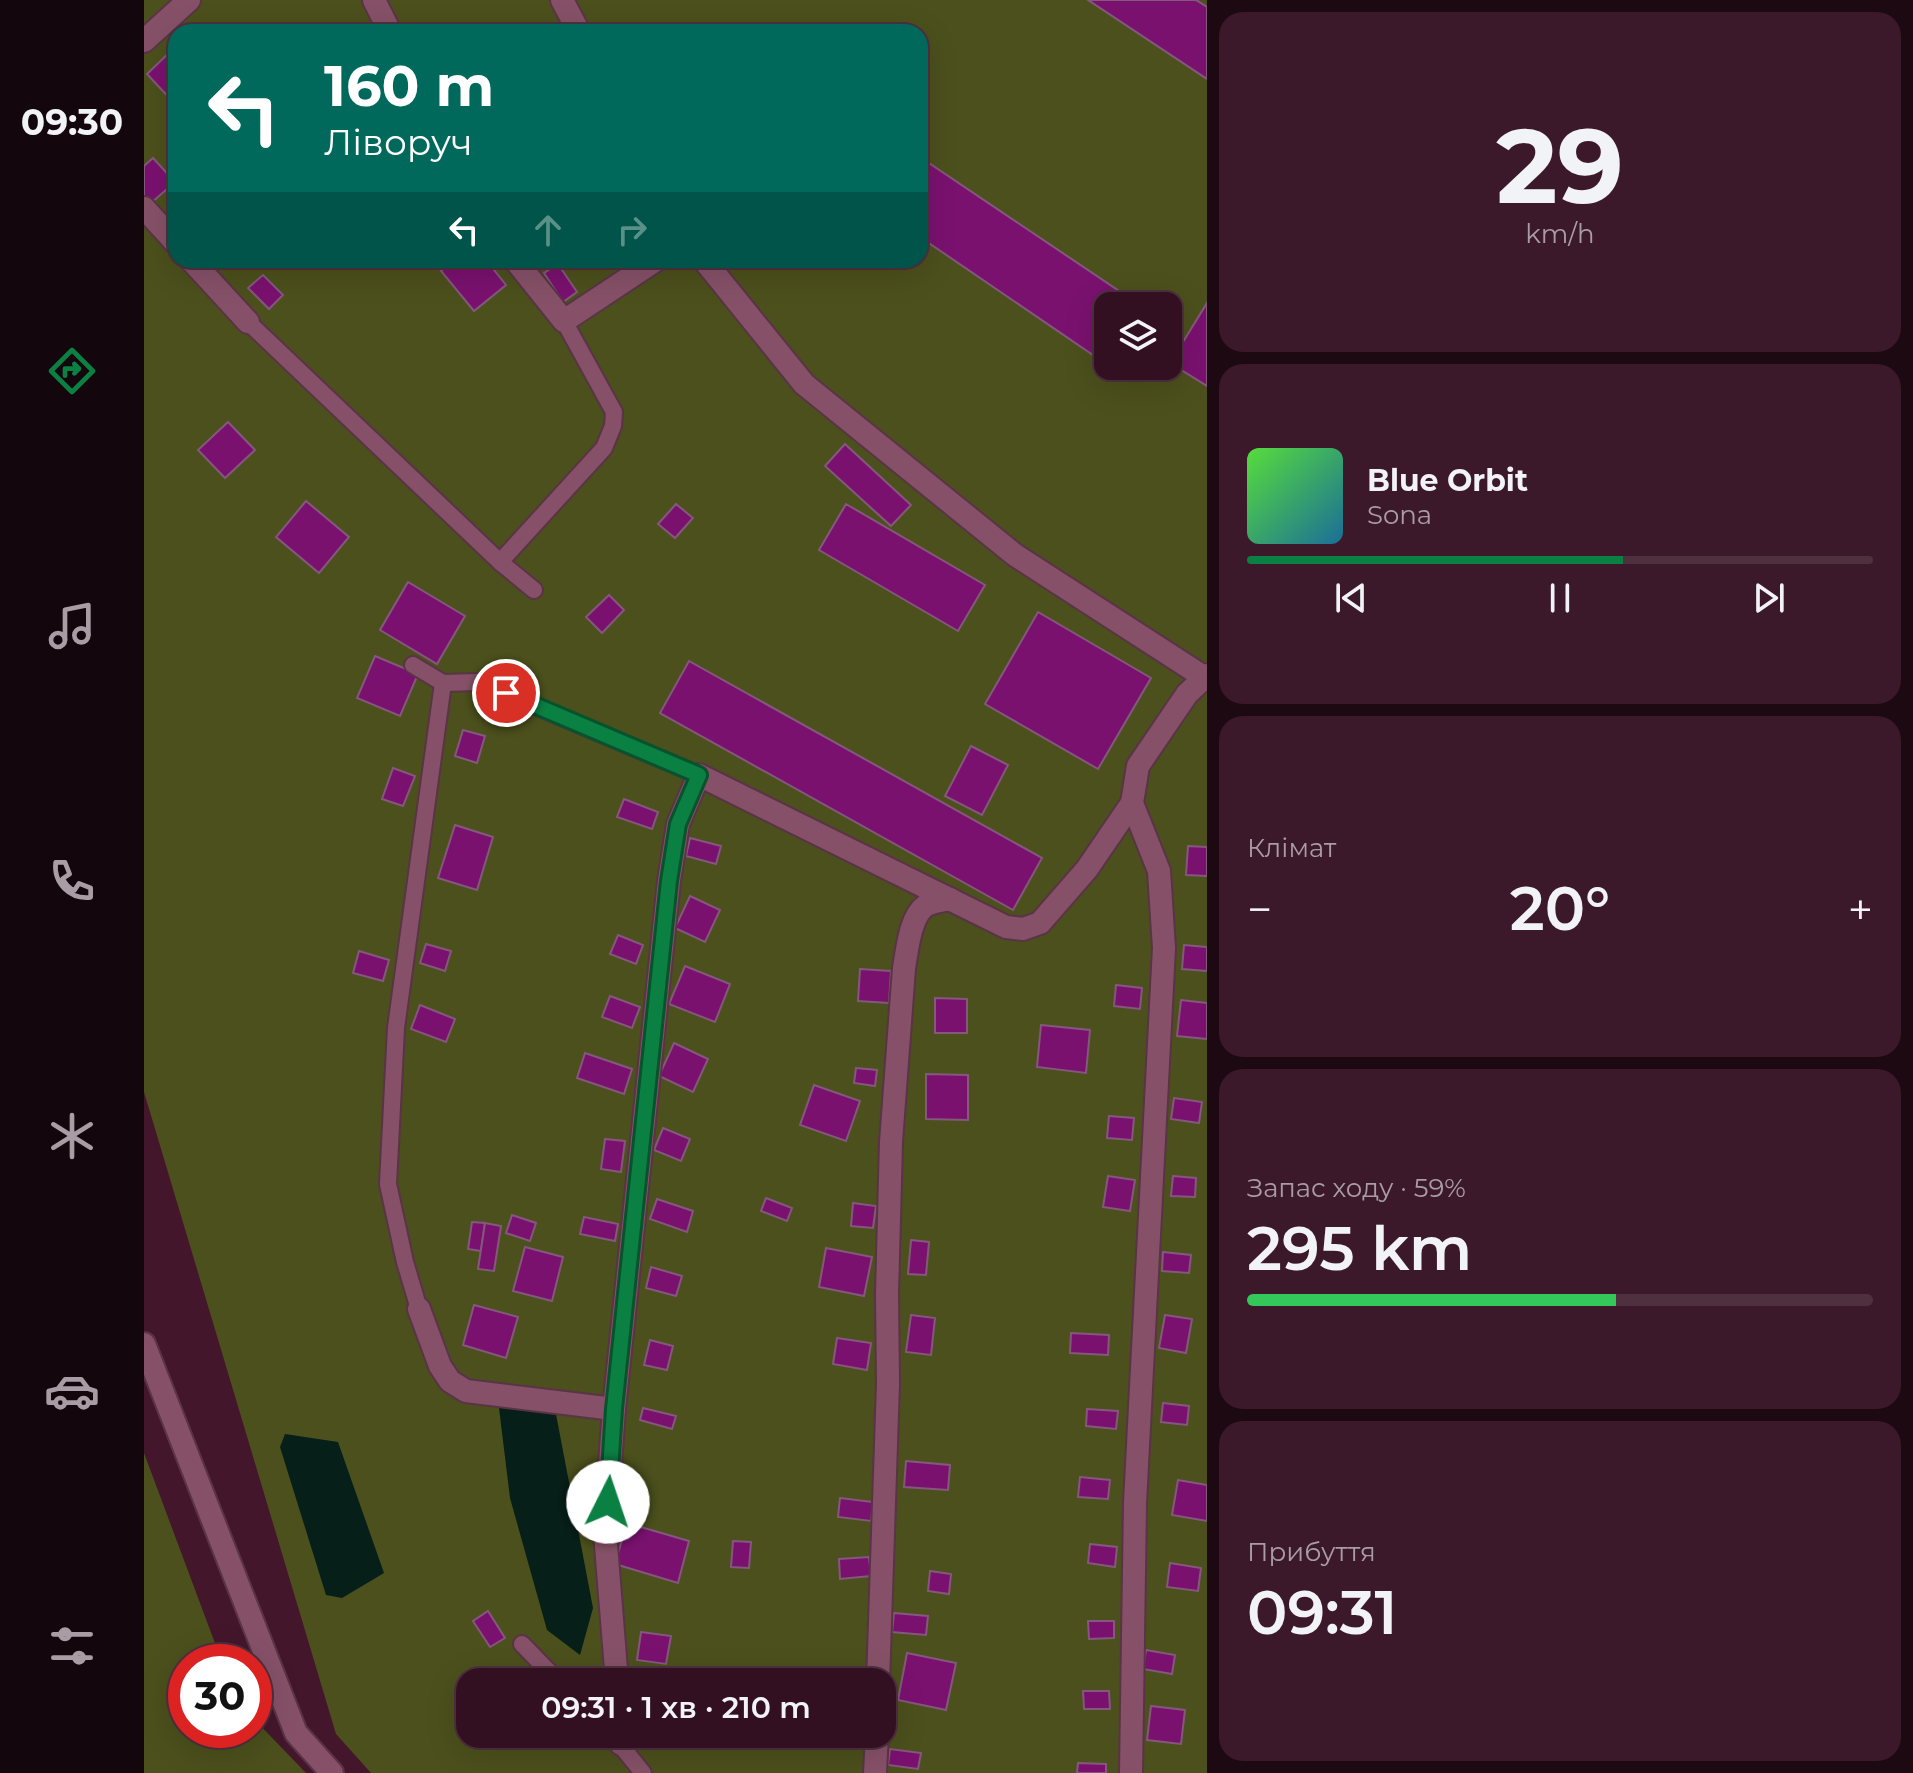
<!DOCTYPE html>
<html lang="uk">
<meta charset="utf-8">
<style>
:root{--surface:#331021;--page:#3b192a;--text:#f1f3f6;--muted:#a99da5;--line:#4e303f;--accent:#0b8043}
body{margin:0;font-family:Montserrat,sans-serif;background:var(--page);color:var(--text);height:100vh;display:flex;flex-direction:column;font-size:30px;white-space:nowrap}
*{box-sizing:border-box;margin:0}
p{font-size:26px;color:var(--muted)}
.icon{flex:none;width:44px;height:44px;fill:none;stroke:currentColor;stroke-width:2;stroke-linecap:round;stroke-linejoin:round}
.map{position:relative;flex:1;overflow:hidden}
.details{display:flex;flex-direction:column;gap:12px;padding:12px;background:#1c0912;width:706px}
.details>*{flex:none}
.banner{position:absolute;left:24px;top:24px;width:760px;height:244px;border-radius:24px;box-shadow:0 8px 32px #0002,0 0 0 2px var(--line);background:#00695c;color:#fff;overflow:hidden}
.controls{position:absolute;left:950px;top:292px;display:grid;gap:16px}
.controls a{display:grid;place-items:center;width:88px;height:88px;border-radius:16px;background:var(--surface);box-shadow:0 8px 32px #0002,0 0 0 2px var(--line);font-size:40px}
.speed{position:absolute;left:24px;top:1644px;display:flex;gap:16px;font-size:40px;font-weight:700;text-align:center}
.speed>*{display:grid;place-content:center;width:104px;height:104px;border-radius:50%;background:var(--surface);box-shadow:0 8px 32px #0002,0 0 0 2px var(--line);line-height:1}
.speed .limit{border:12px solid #d22;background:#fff;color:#111}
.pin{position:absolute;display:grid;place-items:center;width:68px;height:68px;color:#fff;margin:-34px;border:4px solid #fff;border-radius:50%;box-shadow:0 2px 8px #0007}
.me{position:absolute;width:88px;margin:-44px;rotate:4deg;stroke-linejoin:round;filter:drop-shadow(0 0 6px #0008)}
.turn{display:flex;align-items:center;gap:28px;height:168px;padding:0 24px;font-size:36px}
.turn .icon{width:104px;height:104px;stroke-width:2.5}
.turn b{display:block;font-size:56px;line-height:68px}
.lanes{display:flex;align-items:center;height:76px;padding:0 24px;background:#0003;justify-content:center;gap:40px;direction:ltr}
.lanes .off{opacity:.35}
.big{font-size:60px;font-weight:600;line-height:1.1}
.details .tile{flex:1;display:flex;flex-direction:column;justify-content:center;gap:12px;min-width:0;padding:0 28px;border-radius:24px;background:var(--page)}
.details .dial{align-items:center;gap:0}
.dial b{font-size:104px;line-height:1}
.song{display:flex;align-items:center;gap:24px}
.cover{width:96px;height:96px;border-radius:12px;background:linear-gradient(135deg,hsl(110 70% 55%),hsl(200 70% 35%))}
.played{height:8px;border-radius:4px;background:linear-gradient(90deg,var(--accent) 60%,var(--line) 60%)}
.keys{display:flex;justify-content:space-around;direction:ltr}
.heat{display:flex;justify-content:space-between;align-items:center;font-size:44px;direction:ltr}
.charge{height:12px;border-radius:6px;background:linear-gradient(90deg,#34c759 59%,var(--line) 0)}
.trip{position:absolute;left:312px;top:1668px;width:440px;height:80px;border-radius:24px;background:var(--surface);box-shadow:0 8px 32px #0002,0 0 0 2px var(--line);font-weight:600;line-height:80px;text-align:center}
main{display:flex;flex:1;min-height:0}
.dock{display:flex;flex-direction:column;width:144px;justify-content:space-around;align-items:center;background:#14060d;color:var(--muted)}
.dock .icon{width:56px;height:56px}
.dock .current{color:var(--accent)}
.dock b{font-size:36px;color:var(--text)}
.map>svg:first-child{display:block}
.green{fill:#4c501c;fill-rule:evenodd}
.water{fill:#061f18}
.building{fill:#7a116f;stroke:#83587c;stroke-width:2}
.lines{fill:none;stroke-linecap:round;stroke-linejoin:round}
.service-casing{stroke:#5a3446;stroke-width:20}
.minor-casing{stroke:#5a3446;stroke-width:26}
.tertiary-casing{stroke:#5a3446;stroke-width:26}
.service{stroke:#865168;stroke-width:16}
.minor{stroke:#865168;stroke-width:22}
.tertiary{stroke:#865168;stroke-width:22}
.route-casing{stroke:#07532c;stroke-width:20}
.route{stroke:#0b8043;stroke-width:14}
</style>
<main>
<nav class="dock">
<b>09:30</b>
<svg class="icon current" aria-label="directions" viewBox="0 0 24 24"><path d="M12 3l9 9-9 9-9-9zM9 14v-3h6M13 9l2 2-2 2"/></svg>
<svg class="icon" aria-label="music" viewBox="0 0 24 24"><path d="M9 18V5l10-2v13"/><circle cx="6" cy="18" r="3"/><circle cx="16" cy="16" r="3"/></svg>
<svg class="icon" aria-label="phone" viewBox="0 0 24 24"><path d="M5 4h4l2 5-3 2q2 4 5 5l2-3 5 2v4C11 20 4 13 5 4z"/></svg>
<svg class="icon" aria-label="climate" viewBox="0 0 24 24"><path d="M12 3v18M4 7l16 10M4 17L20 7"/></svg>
<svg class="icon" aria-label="car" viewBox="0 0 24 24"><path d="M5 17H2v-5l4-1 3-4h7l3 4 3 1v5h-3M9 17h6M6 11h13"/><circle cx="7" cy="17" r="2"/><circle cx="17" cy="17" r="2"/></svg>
<svg class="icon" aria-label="filters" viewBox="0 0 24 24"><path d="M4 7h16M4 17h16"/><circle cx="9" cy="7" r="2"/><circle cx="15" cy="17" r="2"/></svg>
</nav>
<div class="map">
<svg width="1063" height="1773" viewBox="0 0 1063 1773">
<rect width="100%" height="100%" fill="#44162c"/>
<g class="green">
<path d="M0,0H1063V1773H227L192,1734L0,1092ZM32,32H776V260H32ZM964,306H1024V366H964ZM326,1682H738V1734H326Z"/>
<polygon points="0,1453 78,1662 42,1662 42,1730 110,1730 110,1719 162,1773 0,1773"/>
</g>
<g class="water">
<polygon points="355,1408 411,1409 449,1608 436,1655 403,1630 366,1498"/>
<polygon points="141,1434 194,1442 240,1573 198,1598 182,1595 136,1447"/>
</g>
<g class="building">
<polygon points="944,0 1052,0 1063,7 1063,79"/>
<polygon points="32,46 32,101 30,103 3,74"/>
<polygon points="776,157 987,299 982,306 964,306 964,333 949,355 776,237"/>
<polygon points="9,158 31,182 7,203 0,195 0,166"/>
<polygon points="311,260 342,260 362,285 330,311 297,271"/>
<polygon points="414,264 433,292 419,302 400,273"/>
<polygon points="119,275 139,295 125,309 104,288"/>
<polygon points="1063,303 1063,386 1026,363"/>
<polygon points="84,422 111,450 81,478 54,450"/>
<polygon points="701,444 767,505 747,526 681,466"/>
<polygon points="162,501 205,537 175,573 132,537"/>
<polygon points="532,504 549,518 531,538 514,524"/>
<polygon points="702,504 841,585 814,631 675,550"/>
<polygon points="264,582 321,616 293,664 236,630"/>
<polygon points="465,595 480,610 458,633 442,617"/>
<polygon points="894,612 1007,678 954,769 841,704"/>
<polygon points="231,656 274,674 256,716 213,698"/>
<polygon points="545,661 898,858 869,910 516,713"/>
<polygon points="319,730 341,736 333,763 311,756"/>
<polygon points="827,746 864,765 838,815 801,796"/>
<polygon points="249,768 271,776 259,806 238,799"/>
<polygon points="480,799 514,812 508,829 473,817"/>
<polygon points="311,825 349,837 333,890 294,878"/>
<polygon points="546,838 577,846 572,864 542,856"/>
<polygon points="1044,846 1063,847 1063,876 1042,875"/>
<polygon points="546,896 576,910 561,942 531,928"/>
<polygon points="474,935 499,945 492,964 466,954"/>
<polygon points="282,944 307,951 301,971 276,963"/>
<polygon points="1040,945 1063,947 1063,971 1038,969"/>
<polygon points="215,951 245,960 239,981 209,973"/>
<polygon points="541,966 586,984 571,1022 525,1004"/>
<polygon points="716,969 747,971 745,1003 714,1001"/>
<polygon points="972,985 998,988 996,1009 970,1006"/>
<polygon points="466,996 496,1007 488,1028 458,1017"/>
<polygon points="791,998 823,999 823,1033 791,1033"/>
<polygon points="1037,1000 1063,1003 1063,1039 1033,1036"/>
<polygon points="276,1005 311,1019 302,1042 267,1029"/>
<polygon points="897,1025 946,1030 942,1073 893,1067"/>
<polygon points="530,1043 564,1059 549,1092 515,1076"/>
<polygon points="441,1053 488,1069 480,1094 433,1078"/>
<polygon points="712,1068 733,1070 731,1086 710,1083"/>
<polygon points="782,1074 824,1075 824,1120 782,1119"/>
<polygon points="670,1085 716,1101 702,1141 656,1125"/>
<polygon points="1030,1098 1058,1102 1055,1123 1027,1119"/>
<polygon points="965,1116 990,1118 988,1140 963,1138"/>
<polygon points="519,1128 546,1139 537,1161 510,1150"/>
<polygon points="461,1139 481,1141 477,1172 457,1169"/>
<polygon points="964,1176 991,1180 986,1211 959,1207"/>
<polygon points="1029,1176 1052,1178 1051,1197 1027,1196"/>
<polygon points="622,1198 648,1208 643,1221 617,1211"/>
<polygon points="513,1199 549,1211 543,1232 506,1219"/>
<polygon points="709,1203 732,1206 729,1228 707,1226"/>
<polygon points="368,1215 392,1223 386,1241 362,1233"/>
<polygon points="440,1217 474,1224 471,1241 436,1234"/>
<polygon points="328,1222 341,1223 337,1251 324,1249"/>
<polygon points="341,1223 357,1226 350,1271 334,1269"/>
<polygon points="767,1240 785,1242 782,1275 764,1274"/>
<polygon points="381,1247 419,1257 408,1301 369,1291"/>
<polygon points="682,1248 728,1257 720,1296 675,1287"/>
<polygon points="1019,1252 1047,1255 1045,1273 1018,1271"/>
<polygon points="507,1267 538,1276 532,1296 502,1288"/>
<polygon points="330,1305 374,1317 362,1358 319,1345"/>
<polygon points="767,1315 791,1318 787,1355 762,1352"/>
<polygon points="1021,1315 1048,1319 1042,1353 1015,1348"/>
<polygon points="927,1333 965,1335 964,1355 926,1353"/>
<polygon points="693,1338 727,1343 723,1370 689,1364"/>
<polygon points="506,1340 529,1346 523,1370 500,1365"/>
<polygon points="1019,1403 1045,1406 1043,1425 1017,1422"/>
<polygon points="499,1408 532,1416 528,1429 496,1420"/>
<polygon points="943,1409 974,1411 972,1429 942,1426"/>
<polygon points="762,1461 806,1465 804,1490 760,1487"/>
<polygon points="936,1477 966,1480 964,1499 934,1497"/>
<polygon points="1034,1480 1063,1485 1063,1521 1028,1515"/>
<polygon points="696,1498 729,1502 727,1521 694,1517"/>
<polygon points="483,1523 545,1541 534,1583 471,1564"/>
<polygon points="589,1541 607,1542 605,1568 587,1567"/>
<polygon points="946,1544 973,1547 971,1567 944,1563"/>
<polygon points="725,1557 727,1576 696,1579 695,1559"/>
<polygon points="1026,1563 1057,1568 1054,1591 1023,1587"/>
<polygon points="786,1571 807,1574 805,1594 784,1591"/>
<polygon points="344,1611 361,1638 346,1647 329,1621"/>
<polygon points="750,1613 784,1616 782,1635 748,1632"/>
<polygon points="944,1621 970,1621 970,1638 945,1639"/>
<polygon points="497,1632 527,1636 522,1664 493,1660"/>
<polygon points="1002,1650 1031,1655 1028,1674 999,1669"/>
<polygon points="763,1653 812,1663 802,1710 754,1700"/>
<polygon points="939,1691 965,1691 966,1709 940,1709"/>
<polygon points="1007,1706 1041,1710 1037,1744 1003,1740"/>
<polygon points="746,1749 777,1753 774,1769 744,1765"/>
<polygon points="934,1763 962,1764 962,1773 933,1773"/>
</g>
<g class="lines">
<g class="service-casing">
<g id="service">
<polyline points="104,322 356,562 390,590"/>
<polyline points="356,562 460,448 469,426 470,412 420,321"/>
<polyline points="269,665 299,683 334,682 555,775"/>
<polyline points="275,1309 261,1262 244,1184 252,1028 299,683"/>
<polyline points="378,1644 415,1682"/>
<polyline points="470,1737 499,1773"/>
</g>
</g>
<g class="minor-casing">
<g id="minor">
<polyline points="230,0 246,32"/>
<polyline points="0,41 45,0"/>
<polyline points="0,208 32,243"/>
<polyline points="47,260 104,322"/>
<polyline points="371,260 420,321 512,260"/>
<polyline points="275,1309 296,1366 306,1381 322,1391 470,1409"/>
<polyline points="0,1344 152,1733 188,1773"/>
<polyline points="473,1682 461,1533 470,1409 525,881 534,824 555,775 862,927 879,929 896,923 943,869 988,803"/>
<path d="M734,1682L744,1384L743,1294L747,1142L760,968C763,951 766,917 781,906C787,902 798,901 806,899"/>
<polyline points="476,1734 477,1744"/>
<polyline points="731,1773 733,1734"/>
<polyline points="987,1773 991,1503 1020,948 1015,871 988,803 994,766 1043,694 1063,675"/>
</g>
</g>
<g class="tertiary-casing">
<g id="tertiary">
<polyline points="418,0 435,32"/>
<polyline points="560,260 660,384 871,555 1063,679"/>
</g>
</g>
<use href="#service" class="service"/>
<use href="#minor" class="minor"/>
<use href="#tertiary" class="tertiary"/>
</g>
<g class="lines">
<g class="route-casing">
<polyline id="route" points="362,693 555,775 534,824 525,881 470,1409 464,1502"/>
</g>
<use href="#route" class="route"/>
</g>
</svg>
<div class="controls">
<a><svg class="icon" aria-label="layers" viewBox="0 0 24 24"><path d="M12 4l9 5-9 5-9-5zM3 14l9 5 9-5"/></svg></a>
</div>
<div class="speed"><div class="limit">30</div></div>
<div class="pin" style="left:362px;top:693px;background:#d93025"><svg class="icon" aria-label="arrive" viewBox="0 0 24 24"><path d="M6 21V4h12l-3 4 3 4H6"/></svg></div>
<svg class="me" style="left:464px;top:1502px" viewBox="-20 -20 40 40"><circle r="19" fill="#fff"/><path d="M0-13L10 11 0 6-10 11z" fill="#0b8043"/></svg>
<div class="trip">09:31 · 1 хв · 210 m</div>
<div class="banner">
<div class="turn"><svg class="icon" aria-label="left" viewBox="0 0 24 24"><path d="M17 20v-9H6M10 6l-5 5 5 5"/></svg><div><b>160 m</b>Ліворуч</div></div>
<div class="lanes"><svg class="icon" aria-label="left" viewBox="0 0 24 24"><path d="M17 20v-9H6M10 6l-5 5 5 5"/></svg><svg class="icon off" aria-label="ahead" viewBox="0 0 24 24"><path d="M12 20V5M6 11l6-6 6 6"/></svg><svg class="icon off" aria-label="right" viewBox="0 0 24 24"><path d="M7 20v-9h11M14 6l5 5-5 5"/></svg></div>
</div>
</div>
<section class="details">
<div class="tile dial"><b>29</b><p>km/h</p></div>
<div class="tile">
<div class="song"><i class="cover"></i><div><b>Blue Orbit</b><p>Sona</p></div></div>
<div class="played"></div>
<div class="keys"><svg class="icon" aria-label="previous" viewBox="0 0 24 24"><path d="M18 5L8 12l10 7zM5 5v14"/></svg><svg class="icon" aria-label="pause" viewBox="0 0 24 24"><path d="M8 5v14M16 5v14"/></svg><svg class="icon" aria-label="next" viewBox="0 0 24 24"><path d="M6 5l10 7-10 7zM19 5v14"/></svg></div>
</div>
<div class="tile"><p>Клімат</p>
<div class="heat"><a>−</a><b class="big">20°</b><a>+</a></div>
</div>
<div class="tile"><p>Запас ходу · 59%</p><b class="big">295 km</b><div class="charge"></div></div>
<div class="tile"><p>Прибуття</p><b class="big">09:31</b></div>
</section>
</main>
